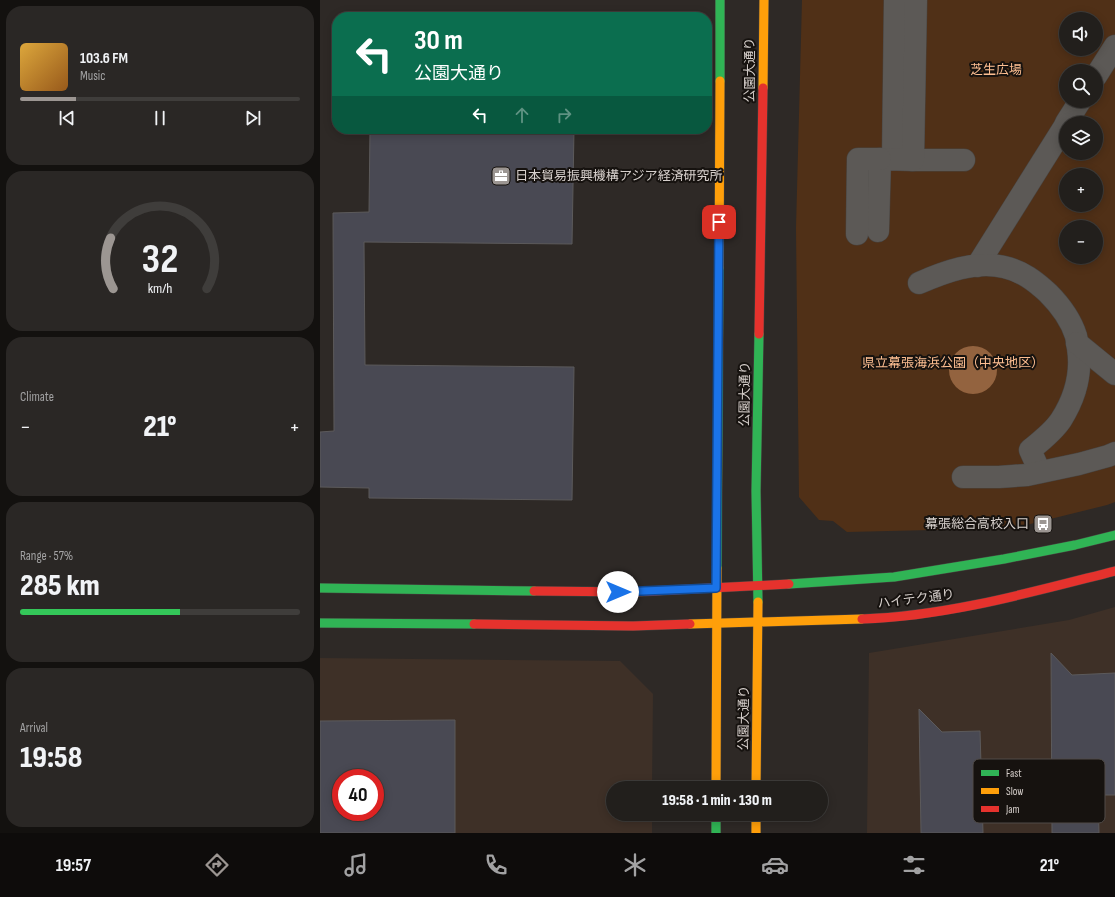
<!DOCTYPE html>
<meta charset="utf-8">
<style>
:root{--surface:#221f1c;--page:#2a2725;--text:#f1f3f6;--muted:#a2a2a3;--line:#3f3d3b;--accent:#9c9692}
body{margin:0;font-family:"Sofia Sans Condensed","Noto Sans JP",sans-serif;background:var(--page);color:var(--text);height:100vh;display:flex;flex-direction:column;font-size:15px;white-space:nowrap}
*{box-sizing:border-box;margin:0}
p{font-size:13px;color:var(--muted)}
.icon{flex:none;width:22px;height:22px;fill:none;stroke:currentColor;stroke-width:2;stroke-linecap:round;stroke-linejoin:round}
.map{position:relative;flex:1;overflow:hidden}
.details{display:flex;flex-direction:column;gap:6px;padding:6px;background:#13110f;width:320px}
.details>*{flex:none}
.top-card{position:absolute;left:12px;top:12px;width:380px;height:122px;border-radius:16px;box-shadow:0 2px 10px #0003,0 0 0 1px var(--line);background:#0b6e4f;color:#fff;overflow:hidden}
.tools{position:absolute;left:739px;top:12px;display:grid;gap:8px}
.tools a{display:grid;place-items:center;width:44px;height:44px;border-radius:50%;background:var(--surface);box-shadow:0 2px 10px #0003,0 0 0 1px var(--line);font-size:20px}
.speed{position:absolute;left:12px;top:769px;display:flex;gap:8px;font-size:20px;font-weight:700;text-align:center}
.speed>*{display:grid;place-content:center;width:52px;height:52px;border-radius:50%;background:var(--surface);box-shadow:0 2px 10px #0003,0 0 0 1px var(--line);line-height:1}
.speed .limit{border:6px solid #d22;background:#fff;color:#111}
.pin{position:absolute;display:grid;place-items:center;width:34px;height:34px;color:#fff;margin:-17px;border-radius:8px;box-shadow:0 2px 6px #0006}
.me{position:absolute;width:44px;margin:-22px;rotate:90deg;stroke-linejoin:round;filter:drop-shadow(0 0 3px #0008)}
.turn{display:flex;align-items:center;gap:14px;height:84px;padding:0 16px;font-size:18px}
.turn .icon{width:52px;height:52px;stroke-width:2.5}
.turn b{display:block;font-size:28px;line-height:34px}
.lanes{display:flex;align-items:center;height:38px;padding:0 16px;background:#0003;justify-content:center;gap:20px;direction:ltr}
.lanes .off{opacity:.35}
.big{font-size:30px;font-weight:800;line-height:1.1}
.details .tile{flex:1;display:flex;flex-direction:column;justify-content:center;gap:6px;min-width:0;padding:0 14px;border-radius:16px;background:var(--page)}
.details .dial{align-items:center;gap:0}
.dial svg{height:104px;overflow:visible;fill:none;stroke:var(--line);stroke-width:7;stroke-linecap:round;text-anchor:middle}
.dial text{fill:var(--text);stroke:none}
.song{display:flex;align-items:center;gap:12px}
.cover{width:48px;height:48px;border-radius:6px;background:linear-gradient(135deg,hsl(40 70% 55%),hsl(30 70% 35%))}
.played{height:4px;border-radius:2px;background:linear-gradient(90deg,var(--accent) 20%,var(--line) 20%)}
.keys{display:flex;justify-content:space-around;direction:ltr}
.heat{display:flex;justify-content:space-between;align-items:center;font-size:22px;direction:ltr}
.charge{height:6px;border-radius:3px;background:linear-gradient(90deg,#34c759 57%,var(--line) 0)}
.trip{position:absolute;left:286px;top:781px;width:222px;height:40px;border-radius:20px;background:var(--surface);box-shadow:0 2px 10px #0003,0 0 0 1px var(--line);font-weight:800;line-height:40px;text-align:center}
.menu{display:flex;height:64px;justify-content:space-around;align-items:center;background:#0e0c0b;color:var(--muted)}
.menu .icon{width:28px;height:28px}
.menu .active{color:var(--accent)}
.menu b{font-size:18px;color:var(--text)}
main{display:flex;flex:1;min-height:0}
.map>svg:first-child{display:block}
.built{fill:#3e3027;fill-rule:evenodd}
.green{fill:#503017;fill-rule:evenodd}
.water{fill:#93633f}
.building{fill:#494953;stroke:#5c5a5b;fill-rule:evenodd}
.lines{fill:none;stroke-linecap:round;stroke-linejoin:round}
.street-casing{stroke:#484441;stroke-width:23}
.fast-casing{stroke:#484441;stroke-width:10}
.slow-casing{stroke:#484441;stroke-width:10}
.jam-casing{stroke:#484441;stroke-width:10}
.street{stroke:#5c5956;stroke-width:22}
.fast{stroke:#30b455;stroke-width:9}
.slow{stroke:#ff9f0a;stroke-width:9}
.jam{stroke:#e5322d;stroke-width:9}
.route-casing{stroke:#114b97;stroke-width:10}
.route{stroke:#1a73e8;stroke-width:7}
.labels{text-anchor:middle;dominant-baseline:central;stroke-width:4;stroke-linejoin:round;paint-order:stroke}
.street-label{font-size:13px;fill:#d7d0cc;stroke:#16120f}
.park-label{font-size:13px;fill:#fdbe91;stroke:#16120f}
.poi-label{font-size:13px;fill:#d7d0cc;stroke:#16120f;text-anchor:start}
.key{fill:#16120f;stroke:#504b48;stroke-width:1}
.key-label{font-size:11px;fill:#d7d0cc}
</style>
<main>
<section class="details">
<div class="tile">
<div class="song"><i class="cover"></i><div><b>103.6 FM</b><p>Music</p></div></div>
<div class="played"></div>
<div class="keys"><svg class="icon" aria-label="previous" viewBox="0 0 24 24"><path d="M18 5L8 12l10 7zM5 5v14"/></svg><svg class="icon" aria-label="pause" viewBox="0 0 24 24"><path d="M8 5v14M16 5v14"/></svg><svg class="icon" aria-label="next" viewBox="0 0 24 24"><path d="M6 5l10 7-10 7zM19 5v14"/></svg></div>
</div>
<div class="tile dial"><svg viewBox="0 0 100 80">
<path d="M14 69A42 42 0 1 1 86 69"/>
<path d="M14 69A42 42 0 0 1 12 30" stroke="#9c9692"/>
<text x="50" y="56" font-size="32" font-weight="700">32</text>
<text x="50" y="72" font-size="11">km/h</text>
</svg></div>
<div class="tile"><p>Climate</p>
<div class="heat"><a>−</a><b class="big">21°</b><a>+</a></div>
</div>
<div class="tile"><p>Range · 57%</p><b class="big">285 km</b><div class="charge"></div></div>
<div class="tile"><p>Arrival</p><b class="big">19:58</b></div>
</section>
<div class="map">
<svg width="795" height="833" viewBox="0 0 795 833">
<rect width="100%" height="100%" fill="#2e2926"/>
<g class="built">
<polygon points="795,607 795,833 547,833 549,653 749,620"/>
<path d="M0,658L300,661L333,694L332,788H293V814H332V833H0ZM21,778H55V812H21Z"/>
</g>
<path class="green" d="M482,0H795V502L787,505L694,528L527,532L513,521L499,520L479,497L476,228ZM746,19H776V49H746ZM746,71H776V101H746ZM746,123H776V153H746ZM746,175H776V205H746ZM746,227H776V257H746Z"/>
<circle class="water" cx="653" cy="370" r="24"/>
<g class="building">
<polygon points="50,129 254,129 252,244 44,242 45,365 254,367 252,500 49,498 49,488 0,487 0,432 14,431 13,213 49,212"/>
<polygon points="731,653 752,675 795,673 795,795 778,795 779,833 732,833"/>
<polygon points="599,709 622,732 660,731 663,833 601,833"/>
<path d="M135,720V833H0V721ZM21,778H55V812H21Z"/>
</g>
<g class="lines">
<g class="street-casing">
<g id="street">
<polyline points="776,76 795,46"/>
<polyline points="746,123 760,101"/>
<polyline points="573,159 575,0"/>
<polyline points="593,160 644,160"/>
<polyline points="558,231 560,159 593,160 596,0"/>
<polyline points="537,234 538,159 560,159"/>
<polyline points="657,266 746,124"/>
<path d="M599,283C624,272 656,260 684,267C702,271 715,281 728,293C740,305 751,320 756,336C757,340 757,344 758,348C762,374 755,398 741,420C733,432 721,441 710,450L720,472"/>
<polyline points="757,343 795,374"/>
<polyline points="643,477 679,477 707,475 759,464 788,456 795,453"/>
</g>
</g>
<g class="fast-casing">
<g id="fast">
<polyline points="400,81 400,0"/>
<polyline points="397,568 399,268"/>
<polyline points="469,584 574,577 684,559 755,545 795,535"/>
<polyline points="0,588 214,591"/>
<polyline points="438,602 436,491 439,334"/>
<polyline points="0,623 154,624"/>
<polyline points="396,814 396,833"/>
</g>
</g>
<g class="slow-casing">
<g id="slow">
<polyline points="443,88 444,0"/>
<polyline points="399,268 400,81"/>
<polyline points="370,624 542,619"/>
<polyline points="396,788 397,568"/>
<polyline points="436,788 438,602"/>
<polyline points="436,814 436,833"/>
</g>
</g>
<g class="jam-casing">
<g id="jam">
<polyline points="439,334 443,88"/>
<polyline points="214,591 314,592 469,584"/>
<path d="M542,619C628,616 712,592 795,571"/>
<polyline points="154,624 313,626 370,624"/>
</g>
</g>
<use href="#street" class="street"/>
<use href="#fast" class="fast"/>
<use href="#slow" class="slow"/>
<use href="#jam" class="jam"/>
</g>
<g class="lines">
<g class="route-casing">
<polyline id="route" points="298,592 396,588 399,222"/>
</g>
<use href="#route" class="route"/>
</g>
<defs>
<g id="office-square" transform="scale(1)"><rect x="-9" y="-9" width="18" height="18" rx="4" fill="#9c9692" stroke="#16120f"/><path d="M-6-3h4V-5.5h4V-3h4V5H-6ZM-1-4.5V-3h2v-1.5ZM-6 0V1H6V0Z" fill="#fff"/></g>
<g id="bus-square" transform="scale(1)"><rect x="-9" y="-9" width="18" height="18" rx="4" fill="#9c9692" stroke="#16120f"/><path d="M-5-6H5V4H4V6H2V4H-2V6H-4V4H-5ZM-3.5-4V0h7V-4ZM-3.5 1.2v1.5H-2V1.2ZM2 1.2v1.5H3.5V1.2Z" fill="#fff"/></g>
</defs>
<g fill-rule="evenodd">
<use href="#office-square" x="181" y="176"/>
<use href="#bus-square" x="723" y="524"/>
</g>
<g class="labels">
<g class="street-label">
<text transform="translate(430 70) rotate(-90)">公園大通り</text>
<text transform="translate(425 394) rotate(-89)">公園大通り</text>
<text transform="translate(596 599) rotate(-7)">ハイテク通り</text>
<text transform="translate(424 718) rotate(-89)">公園大通り</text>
</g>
<g class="park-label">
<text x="676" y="70">芝生広場</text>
<text x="633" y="363">県立幕張海浜公園（中央地区）</text>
</g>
<g class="poi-label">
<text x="195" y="176">日本貿易振興機構アジア経済研究所</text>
<text x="709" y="524" text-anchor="end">幕張総合高校入口</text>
</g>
</g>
<rect x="653" y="759" width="132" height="64" rx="6" class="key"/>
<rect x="661" y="770" width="18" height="6" fill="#30b455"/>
<rect x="661" y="788" width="18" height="6" fill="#ff9f0a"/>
<rect x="661" y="806" width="18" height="6" fill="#e5322d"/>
<g class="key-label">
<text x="686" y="777">Fast</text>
<text x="686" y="795">Slow</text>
<text x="686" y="813">Jam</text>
</g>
</svg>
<div class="tools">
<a><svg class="icon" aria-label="sound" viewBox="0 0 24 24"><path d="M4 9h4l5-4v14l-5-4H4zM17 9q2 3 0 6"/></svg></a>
<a><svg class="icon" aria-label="search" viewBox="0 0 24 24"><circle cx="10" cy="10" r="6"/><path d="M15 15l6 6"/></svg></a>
<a><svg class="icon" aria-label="layers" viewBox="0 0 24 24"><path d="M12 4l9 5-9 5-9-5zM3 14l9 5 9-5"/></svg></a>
<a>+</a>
<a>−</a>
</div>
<div class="speed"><div class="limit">40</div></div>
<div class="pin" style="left:399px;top:222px;background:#d93025"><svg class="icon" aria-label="arrive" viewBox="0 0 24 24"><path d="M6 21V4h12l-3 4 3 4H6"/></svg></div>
<svg class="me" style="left:298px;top:592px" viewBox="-20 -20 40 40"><circle r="19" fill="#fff"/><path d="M0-13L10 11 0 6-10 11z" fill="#1a73e8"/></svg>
<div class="trip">19:58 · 1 min · 130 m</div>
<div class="top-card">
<div class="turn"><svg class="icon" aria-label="left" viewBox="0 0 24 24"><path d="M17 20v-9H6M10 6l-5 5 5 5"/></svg><div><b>30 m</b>公園大通り</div></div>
<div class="lanes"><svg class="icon" aria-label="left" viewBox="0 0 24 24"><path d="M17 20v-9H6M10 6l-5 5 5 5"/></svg><svg class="icon off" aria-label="ahead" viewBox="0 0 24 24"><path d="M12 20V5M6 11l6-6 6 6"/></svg><svg class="icon off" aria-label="right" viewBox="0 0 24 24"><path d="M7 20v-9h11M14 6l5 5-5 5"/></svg></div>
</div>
</div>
</main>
<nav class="menu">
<b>19:57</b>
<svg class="icon active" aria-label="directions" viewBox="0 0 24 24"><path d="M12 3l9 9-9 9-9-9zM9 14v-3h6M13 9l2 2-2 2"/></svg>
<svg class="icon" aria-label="music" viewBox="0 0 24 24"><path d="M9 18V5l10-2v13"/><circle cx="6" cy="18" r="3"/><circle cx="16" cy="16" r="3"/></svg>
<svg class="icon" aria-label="phone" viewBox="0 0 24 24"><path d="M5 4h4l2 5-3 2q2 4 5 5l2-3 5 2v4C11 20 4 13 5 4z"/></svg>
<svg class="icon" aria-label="climate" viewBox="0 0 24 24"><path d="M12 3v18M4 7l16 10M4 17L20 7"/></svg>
<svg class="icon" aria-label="car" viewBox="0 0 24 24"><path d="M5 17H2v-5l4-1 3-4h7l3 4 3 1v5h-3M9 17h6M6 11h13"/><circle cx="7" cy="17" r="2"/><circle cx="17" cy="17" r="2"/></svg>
<svg class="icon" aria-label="filters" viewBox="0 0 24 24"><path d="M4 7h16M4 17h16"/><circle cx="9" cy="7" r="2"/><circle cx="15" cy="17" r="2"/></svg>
<b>21°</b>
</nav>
